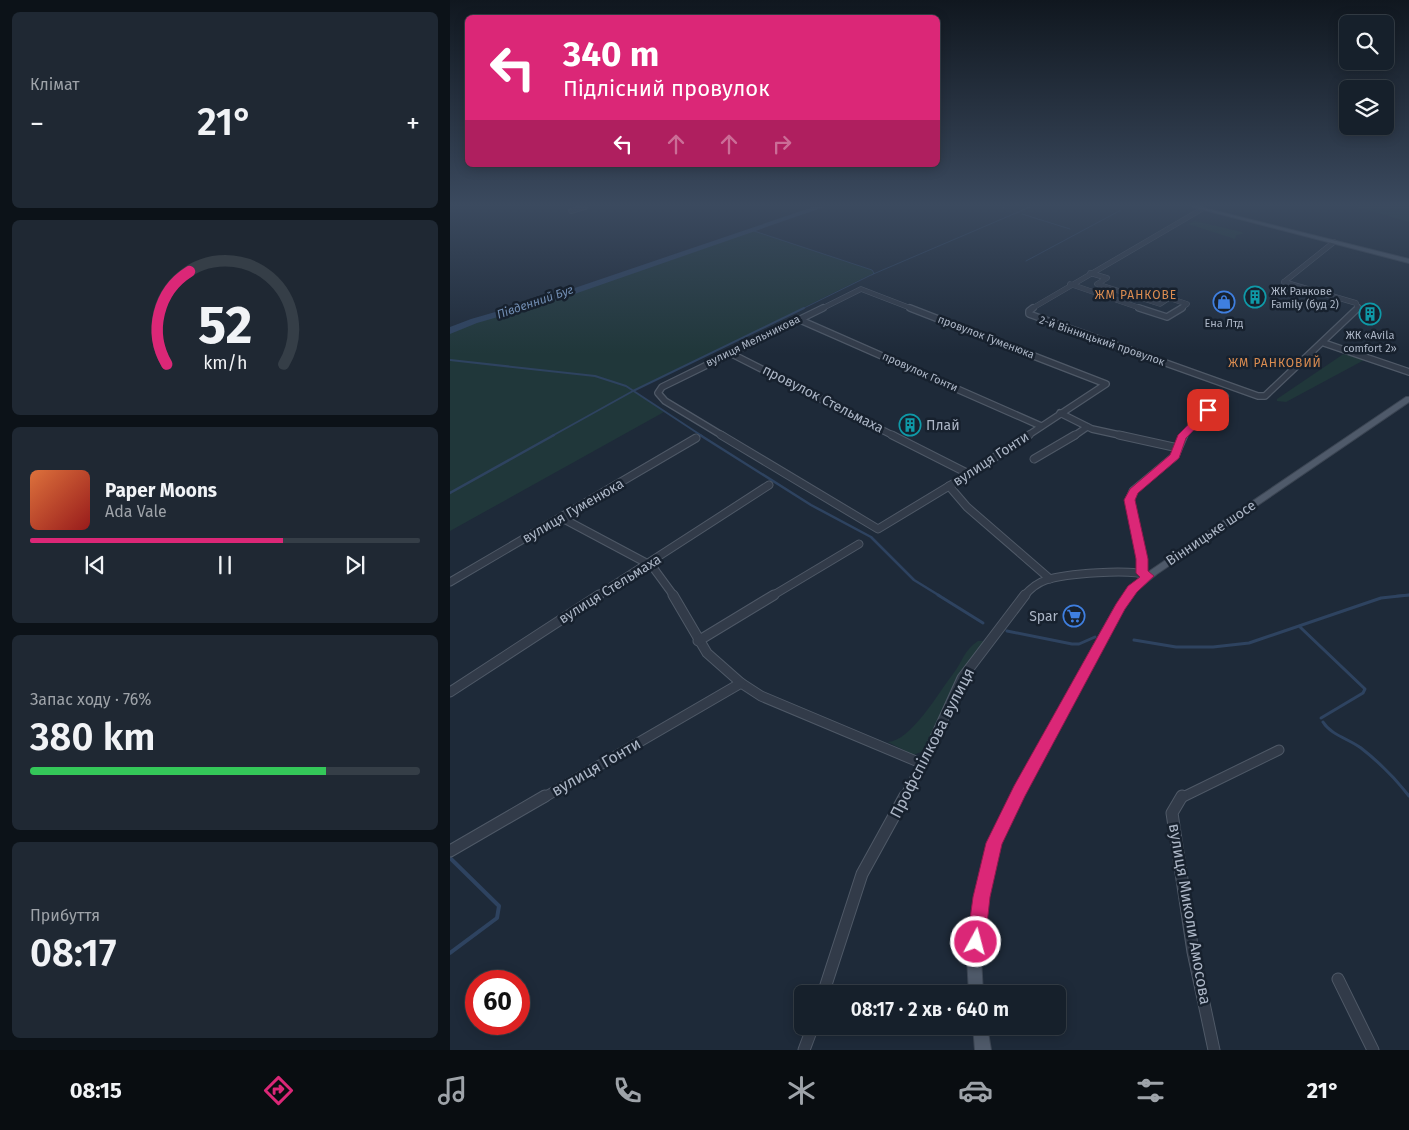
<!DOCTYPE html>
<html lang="uk">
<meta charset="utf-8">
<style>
:root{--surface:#16202b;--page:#1f2833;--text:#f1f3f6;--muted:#9ea3a9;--line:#353e47;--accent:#db2777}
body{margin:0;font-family:"Fira Sans",sans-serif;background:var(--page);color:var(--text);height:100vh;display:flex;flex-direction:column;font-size:19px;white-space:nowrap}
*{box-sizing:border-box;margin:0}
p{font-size:16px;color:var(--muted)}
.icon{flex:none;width:28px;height:28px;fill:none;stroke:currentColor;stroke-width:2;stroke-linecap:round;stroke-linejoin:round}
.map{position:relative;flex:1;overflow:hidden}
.details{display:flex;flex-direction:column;gap:12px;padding:12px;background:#0c1218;width:450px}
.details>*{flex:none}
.banner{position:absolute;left:15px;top:15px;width:475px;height:152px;border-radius:8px;box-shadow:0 2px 12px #0003,0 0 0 1px var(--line);background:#db2777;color:#fff;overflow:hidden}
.controls{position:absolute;left:889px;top:15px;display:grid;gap:10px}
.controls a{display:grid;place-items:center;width:55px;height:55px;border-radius:8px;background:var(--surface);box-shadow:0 2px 12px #0003,0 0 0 1px var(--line);font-size:25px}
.speed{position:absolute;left:15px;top:970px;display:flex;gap:10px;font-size:25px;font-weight:700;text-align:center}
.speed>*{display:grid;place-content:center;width:65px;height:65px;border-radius:50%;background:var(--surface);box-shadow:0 2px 12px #0003,0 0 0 1px var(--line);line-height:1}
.speed .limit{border:8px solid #d22;background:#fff;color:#111}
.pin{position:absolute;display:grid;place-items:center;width:42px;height:42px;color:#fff;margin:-21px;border-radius:10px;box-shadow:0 2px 8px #0006}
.me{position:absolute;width:55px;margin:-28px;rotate:7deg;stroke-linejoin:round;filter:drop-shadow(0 0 4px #0008)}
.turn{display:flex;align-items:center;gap:18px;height:105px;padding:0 15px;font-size:22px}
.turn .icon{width:65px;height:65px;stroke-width:2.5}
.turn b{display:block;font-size:35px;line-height:42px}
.lanes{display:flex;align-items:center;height:48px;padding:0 15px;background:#0003;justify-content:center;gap:25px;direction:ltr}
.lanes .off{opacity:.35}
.big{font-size:38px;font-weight:600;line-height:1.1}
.details .tile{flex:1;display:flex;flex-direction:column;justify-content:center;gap:8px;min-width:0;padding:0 18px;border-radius:8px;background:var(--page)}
.details .dial{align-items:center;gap:0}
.dial svg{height:130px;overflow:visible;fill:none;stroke:var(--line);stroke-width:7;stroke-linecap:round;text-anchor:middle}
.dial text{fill:var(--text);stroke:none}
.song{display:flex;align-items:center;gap:15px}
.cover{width:60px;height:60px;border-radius:8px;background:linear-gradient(135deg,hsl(20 70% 55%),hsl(0 70% 35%))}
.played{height:5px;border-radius:2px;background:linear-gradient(90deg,var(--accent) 65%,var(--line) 65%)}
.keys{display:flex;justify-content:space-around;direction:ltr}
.heat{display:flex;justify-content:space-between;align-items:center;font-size:28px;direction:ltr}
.charge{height:8px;border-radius:4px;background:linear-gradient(90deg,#34c759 76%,var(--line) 0)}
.trip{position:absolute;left:344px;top:985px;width:272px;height:50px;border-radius:8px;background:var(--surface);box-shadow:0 2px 12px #0003,0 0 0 1px var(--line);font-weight:600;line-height:50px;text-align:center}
.menu{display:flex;height:80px;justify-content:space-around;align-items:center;background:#090d11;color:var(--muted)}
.menu .icon{width:35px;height:35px}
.menu .current{color:var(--accent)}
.menu b{font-size:22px;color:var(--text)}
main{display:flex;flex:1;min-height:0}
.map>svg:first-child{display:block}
.green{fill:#20373a}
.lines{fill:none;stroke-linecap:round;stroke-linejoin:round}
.stream-far4{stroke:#2e4360;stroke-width:1}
.stream-far3{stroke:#2e4360;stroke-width:2}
.stream-far2{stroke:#2e4360;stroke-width:2.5}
.stream-far1{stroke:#2e4360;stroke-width:3}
.stream{stroke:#2e4360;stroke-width:4}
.river{fill:#2e4360;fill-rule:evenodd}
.minor-far4-casing{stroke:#4f5967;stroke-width:5.5}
.minor-far3-casing{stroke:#4f5967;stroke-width:8}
.minor-far2-casing{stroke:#4f5967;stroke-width:9}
.minor-far1-casing{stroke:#4f5967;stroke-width:11}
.minor-casing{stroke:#4f5967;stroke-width:13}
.major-casing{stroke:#3b4553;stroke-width:2}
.minor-far4{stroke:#323b49;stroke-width:4.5}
.minor-far3{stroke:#323b49;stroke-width:5.5}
.minor-far2{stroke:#323b49;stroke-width:7}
.minor-far1{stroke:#323b49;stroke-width:9}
.minor{stroke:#323b49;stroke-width:11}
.major{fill:#4f5a6a;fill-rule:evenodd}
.route{fill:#db2777;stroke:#8e194d}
.labels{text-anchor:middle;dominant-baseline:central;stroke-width:5;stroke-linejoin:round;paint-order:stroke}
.far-poi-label{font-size:11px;fill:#acb6c6;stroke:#17212e}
.far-street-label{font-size:11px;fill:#acb6c6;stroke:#17212e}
.far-neighbourhood-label{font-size:12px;letter-spacing:1px;fill:#dc8d51;stroke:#17212e}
.far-water-label{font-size:12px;font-style:italic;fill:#718db2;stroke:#17212e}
.street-label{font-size:14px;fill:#acb6c6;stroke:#17212e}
.poi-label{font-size:14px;fill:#acb6c6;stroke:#17212e;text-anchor:start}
.near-street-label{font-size:16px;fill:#acb6c6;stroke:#17212e}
</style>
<main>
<section class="details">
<div class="tile"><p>Клімат</p>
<div class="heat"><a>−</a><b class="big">21°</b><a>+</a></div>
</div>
<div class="tile dial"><svg viewBox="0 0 100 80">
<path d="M14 69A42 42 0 1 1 86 69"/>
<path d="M14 69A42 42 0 0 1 28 12" stroke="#db2777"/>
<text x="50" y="56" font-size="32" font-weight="700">52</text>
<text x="50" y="72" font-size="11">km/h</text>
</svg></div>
<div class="tile">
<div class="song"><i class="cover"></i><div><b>Paper Moons</b><p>Ada Vale</p></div></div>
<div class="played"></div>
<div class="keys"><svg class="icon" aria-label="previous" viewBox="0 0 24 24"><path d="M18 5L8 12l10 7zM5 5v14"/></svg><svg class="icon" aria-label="pause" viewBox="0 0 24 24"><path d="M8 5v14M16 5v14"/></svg><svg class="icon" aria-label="next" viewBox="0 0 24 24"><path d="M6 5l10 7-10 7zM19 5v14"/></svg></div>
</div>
<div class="tile"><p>Запас ходу · 76%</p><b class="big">380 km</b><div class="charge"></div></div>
<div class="tile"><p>Прибуття</p><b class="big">08:17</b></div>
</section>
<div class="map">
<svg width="959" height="1050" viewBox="0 0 959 1050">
<rect width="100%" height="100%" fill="#1e2a39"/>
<g class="green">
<polygon points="907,207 959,207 959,222"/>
<polygon points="745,221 792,232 793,234 786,235 785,239 738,224"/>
<polygon points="301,230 422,270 424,273 184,391 214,412 0,531 0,331 23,321 110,296"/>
<polygon points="895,353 916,359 836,402 827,401 827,399"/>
<path d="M528,641H535L511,672L474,751L463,755L438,742C461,741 489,692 503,674C513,661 514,650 528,641Z"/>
</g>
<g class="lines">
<g class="stream-far4">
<polyline points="552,207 557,209"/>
<polyline points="572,214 620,229"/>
<polyline points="301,230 422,270 424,273 422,275"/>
<polyline points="576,261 671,210"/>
<polyline points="352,309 421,275 580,207"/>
</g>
<g class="stream-far3">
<polyline points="0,360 145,376 176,386 252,436"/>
<polyline points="102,436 183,391 354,308"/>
</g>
<g class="stream-far2">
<polyline points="250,435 361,505 421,537 464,580 490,596"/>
<polyline points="0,493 104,435"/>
<polyline points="947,596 959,595"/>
</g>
<g class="stream-far1">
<polyline points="488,595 533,623"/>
<polyline points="850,627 915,689 913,693 871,718"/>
<polyline points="557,631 622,644 629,644 645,637"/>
<polyline points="684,640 726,647 763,647 799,643 931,598 959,595"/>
<path d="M873,722C881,735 899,739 911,748C929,762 945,778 959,796"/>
</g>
<polyline class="stream" points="0,858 49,906 47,918 0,953"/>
<polygon class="river" points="363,207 374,207 113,298 27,323 0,334 0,327 21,319 107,294"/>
<g class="minor-far4-casing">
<g id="minor-far4">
<polyline points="121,211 135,207"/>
<polyline points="640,273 657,278 647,284 710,304 719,298 737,304 730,309"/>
<polyline points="834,282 906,303 908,309"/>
<polyline points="834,282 884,242"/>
<polyline points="620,284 693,309"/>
<polyline points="371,309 411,289 463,309"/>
<polyline points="581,309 752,209"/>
</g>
</g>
<g class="minor-far3-casing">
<g id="minor-far3">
<polyline points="460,308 656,384 577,436"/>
<polyline points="583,308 579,311 579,314 808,396 815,396 908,308"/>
<polyline points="689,308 717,317 732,308"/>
<polyline points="348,319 591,426"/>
<polyline points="874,343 959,372"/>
<polyline points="280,353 444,436"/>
<polyline points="610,413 642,429 674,436"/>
<polyline points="273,436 215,401 208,393 212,387 373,308"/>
<polyline points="624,436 637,427"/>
<polyline points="733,436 749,418 775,396"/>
</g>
</g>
<g class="minor-far2-casing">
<g id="minor-far2">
<polyline points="271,435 428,529 519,474 579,435"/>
<polyline points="442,435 519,474"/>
<polyline points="669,435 728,448"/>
<polyline points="584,459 625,435"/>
<polyline points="499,486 517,507 600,579"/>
<polyline points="112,518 202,566 224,596"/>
<polyline points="692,573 692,559 679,500 683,491 725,456 734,435"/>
<polyline points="0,582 246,438"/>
<polyline points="147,596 319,485"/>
<polyline points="322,596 409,544"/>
<path d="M574,596C580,589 587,583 596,580C614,574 682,568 698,576"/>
</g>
</g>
<g class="minor-far1-casing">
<g id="minor-far1">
<polyline points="223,595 257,653 291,683 311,696 473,764"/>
<polyline points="248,641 324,595"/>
<polyline points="0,692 149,595"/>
<polyline points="93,798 291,683"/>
<polyline points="454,798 473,764 512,678 575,595"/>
<polyline points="731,798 829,750"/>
</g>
</g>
<g class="minor-casing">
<g id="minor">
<polyline points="732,796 722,813 743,952 764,1050"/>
<polyline points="0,851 95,796"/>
<polyline points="888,979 923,1050"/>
<polyline points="373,994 412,874 455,796"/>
<polyline points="354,1050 363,1026"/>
</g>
</g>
<g class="major-casing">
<g id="major">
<polygon points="743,207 750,207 959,259 959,263"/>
<polygon points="956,397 959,397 959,402 707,574 686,591 674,609 573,795 550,843 539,897 531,957 533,994 519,994 517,957 525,897 538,843 565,787 665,607 680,587 701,570"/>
<polygon points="523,1026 537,1026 541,1050 525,1050"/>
</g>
</g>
<use href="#minor-far4" class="minor-far4"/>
<use href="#minor-far3" class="minor-far3"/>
<use href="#minor-far2" class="minor-far2"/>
<use href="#minor-far1" class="minor-far1"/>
<use href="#minor" class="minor"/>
<use href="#major" class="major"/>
</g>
<linearGradient id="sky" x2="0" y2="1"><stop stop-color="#10171f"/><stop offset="0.58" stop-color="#3b4a5f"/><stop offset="1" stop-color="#3b4a5f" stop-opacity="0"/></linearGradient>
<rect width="959" height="354" fill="url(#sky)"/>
<polygon class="route" points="755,408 758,408 763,410 736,438 729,458 688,493 685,500 698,559 698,571 704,576 687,592 675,609 575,796 552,844 540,897 535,942 532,949 526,951 519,949 517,942 523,897 536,843 564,786 666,604 678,586 690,577 686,573 686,559 674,500 680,489 720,455 728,435"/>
<defs>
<g id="building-ring" transform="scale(1.125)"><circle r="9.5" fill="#17212e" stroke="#0f9aa8" stroke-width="1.5"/><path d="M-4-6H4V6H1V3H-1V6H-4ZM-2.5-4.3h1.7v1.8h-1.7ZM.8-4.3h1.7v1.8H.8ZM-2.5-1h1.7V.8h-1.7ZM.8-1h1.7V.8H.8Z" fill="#0f9aa8"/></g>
<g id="shop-ring" transform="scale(1.125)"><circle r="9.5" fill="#17212e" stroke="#3f7fe0" stroke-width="1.5"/><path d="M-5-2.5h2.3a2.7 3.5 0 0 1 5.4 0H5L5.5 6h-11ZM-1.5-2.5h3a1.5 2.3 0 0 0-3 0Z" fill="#3f7fe0"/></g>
<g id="supermarket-ring" transform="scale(1.125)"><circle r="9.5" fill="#17212e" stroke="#3f7fe0" stroke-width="1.5"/><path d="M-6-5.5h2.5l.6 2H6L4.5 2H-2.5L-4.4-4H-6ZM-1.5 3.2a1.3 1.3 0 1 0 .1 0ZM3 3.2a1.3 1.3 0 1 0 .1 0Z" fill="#3f7fe0"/></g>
</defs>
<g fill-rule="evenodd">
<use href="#building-ring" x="805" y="297"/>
<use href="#shop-ring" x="774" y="302"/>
<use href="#building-ring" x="920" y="314"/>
<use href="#building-ring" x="460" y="425"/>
<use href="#supermarket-ring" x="624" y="616"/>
</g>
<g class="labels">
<g class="far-poi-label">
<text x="821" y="291" text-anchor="start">ЖК Ранкове<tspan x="821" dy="13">Family (буд 2)</tspan></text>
<text x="774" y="323">Ена Лтд</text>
<text x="920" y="335">ЖК «Avila<tspan x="920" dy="13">comfort 2»</tspan></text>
</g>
<g class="far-street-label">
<text transform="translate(536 337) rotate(21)">провулок Гуменюка</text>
<text transform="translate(303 341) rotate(-26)">вулиця Мельникова</text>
<text transform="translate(652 341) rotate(19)">2-й Вінницький провулок</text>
<text transform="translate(470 372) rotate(24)">провулок Гонти</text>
</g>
<g class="far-neighbourhood-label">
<text x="686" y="295">ЖМ РАНКОВЕ</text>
<text x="825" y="363">ЖМ РАНКОВИЙ</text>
</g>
<g class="far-water-label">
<text transform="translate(85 302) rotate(-19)">Південний Буг</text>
</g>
<g class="street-label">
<text transform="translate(373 399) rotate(27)">провулок Стельмаха</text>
<text transform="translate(541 459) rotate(-33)">вулиця Гонти</text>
<text transform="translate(123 511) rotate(-30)">вулиця Гуменюка</text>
<text transform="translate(761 533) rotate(-34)">Вінницьке шосе</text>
<text transform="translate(160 589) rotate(-32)">вулиця Стельмаха</text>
</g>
<g class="poi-label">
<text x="476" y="425">Плай</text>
<text x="608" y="616" text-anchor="end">Spar</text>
</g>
<g class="near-street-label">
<text transform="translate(482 743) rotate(-63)">Профспілкова вулиця</text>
<text transform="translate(146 767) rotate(-30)">вулиця Гонти</text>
<text transform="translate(740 914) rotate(80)">вулиця Миколи Амосова</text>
</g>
</g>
</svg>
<div class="controls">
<a><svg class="icon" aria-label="search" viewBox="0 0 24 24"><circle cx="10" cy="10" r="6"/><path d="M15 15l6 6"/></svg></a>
<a><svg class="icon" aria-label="layers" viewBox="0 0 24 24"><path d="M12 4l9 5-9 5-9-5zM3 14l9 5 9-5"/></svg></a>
</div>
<div class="speed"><div class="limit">60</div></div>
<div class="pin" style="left:758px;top:410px;background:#d93025"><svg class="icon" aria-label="arrive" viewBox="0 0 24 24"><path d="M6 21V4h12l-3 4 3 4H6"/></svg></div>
<svg class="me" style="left:526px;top:942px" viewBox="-20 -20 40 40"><circle r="17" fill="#db2777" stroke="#fff" stroke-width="3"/><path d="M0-11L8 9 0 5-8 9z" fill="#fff"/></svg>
<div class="trip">08:17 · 2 хв · 640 m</div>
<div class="banner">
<div class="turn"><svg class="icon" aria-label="left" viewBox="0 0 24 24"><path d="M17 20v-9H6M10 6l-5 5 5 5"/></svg><div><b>340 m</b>Підлісний провулок</div></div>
<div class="lanes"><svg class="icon" aria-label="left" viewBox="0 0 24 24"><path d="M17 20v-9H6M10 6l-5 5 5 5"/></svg><svg class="icon off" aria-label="ahead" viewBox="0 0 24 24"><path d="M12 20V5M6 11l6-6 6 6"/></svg><svg class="icon off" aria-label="ahead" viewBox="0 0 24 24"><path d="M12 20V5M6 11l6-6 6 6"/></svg><svg class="icon off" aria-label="right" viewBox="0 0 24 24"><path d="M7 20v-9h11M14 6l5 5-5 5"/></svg></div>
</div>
</div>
</main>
<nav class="menu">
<b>08:15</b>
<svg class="icon current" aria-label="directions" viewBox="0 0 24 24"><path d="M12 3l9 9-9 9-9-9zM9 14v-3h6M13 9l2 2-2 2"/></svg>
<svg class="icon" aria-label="music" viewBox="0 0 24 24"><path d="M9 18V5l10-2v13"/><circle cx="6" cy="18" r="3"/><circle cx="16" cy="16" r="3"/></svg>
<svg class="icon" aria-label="phone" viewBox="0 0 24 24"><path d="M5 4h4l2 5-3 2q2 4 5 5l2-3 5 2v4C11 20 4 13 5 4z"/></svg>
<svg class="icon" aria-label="climate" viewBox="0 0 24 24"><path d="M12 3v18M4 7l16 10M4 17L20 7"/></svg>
<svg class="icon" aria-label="car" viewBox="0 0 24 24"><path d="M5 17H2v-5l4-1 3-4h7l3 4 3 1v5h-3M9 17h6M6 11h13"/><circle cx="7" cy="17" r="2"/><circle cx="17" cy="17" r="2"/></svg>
<svg class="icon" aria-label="filters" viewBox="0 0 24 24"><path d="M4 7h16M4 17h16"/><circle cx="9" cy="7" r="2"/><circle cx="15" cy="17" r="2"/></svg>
<b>21°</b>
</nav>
